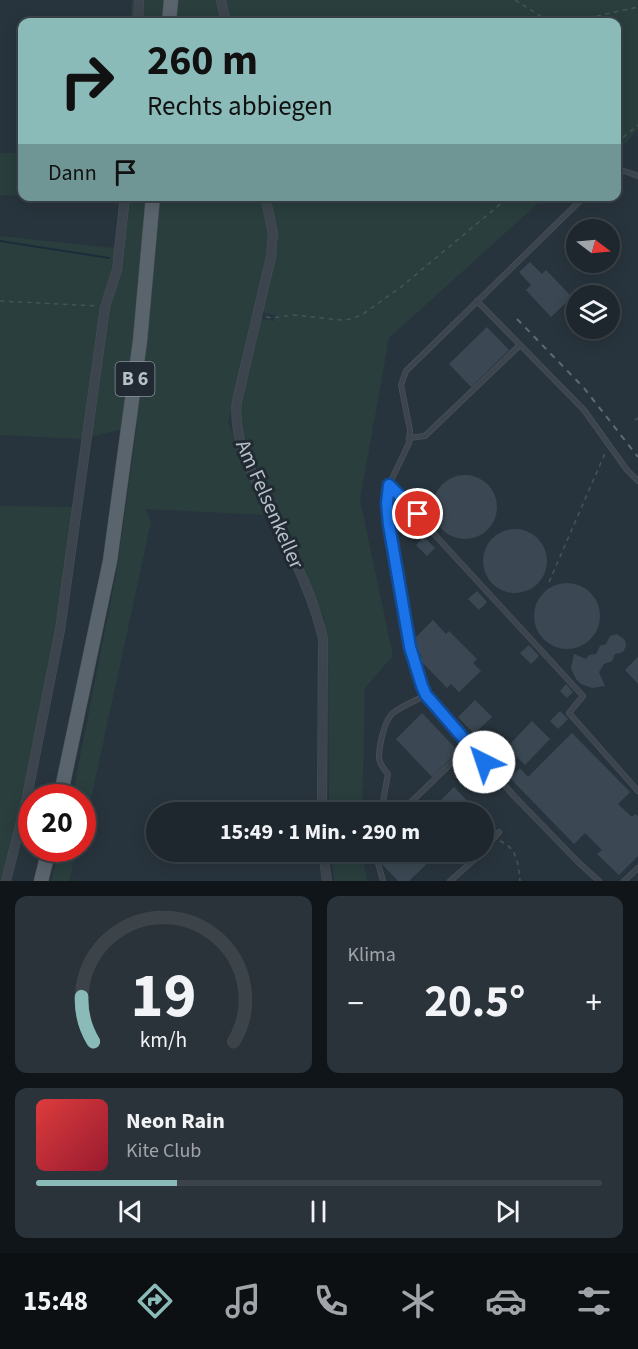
<!DOCTYPE html>
<html lang="de">
<meta charset="utf-8">
<style>
:root{--surface:#1e272e;--page:#2b333a;--text:#f1f3f6;--muted:#a1a5aa;--line:#3c444a;--accent:#8bbbb9}
body{margin:0;font-family:"Source Sans 3",sans-serif;background:var(--page);color:var(--text);height:100vh;display:flex;flex-direction:column;font-size:22px;white-space:nowrap}
*{box-sizing:border-box;margin:0}
p{font-size:20px;color:var(--muted)}
.icon{flex:none;width:33px;height:33px;fill:none;stroke:currentColor;stroke-width:2;stroke-linecap:round;stroke-linejoin:round}
.map{position:relative;height:881px;overflow:hidden}
.drawer{display:flex;flex-direction:column;gap:15px;padding:15px;background:#101519;flex:1}
.drawer>*{flex:none}
.top-card{position:absolute;left:18px;top:18px;width:603px;height:183px;border-radius:12px;box-shadow:0 3px 15px #0003,0 0 0 2px var(--line);background:#8bbbb9;color:#111;overflow:hidden}
.needle{width:39px;rotate:106deg}
.fabs{position:absolute;left:566px;top:219px;display:grid;gap:12px}
.fabs a{display:grid;place-items:center;width:54px;height:54px;border-radius:50%;background:var(--surface);box-shadow:0 3px 15px #0003,0 0 0 2px var(--line);font-size:30px}
.speed{position:absolute;left:18px;top:784px;display:flex;gap:12px;font-size:30px;font-weight:700;text-align:center}
.speed>*{display:grid;place-content:center;width:78px;height:78px;border-radius:50%;background:var(--surface);box-shadow:0 3px 15px #0003,0 0 0 2px var(--line);line-height:1}
.speed .limit{border:9px solid #d22;background:#fff;color:#111}
.pin{position:absolute;display:grid;place-items:center;width:51px;height:51px;color:#fff;margin:-26px;border:3px solid #fff;border-radius:50%;box-shadow:0 2px 6px #0007}
.me{position:absolute;width:66px;margin:-33px;rotate:319deg;stroke-linejoin:round;filter:drop-shadow(0 0 4px #0008)}
.turn{display:flex;align-items:center;gap:21px;height:126px;padding:0 30px;font-size:27px}
.turn .icon{width:78px;height:78px;stroke-width:2.5}
.turn b{display:block;font-size:42px;line-height:51px}
.then{display:flex;align-items:center;height:57px;padding:0 30px;background:#0003;gap:12px;font-size:22px}
.big{font-size:45px;font-weight:700;line-height:1.1}
.drawer .card{flex:1;display:flex;flex-direction:column;justify-content:center;gap:9px;min-width:0;padding:0 21px;border-radius:12px;background:var(--page)}
.drawer .dial{align-items:center;gap:0}
.dial svg{height:156px;overflow:visible;fill:none;stroke:var(--line);stroke-width:7;stroke-linecap:round;text-anchor:middle}
.dial text{fill:var(--text);stroke:none}
.song{display:flex;align-items:center;gap:18px}
.cover{width:72px;height:72px;border-radius:9px;background:linear-gradient(135deg,hsl(0 70% 55%),hsl(350 70% 35%))}
.played{height:6px;border-radius:3px;background:linear-gradient(90deg,var(--accent) 25%,var(--line) 25%)}
.keys{display:flex;justify-content:space-around;direction:ltr}
.heat{display:flex;justify-content:space-between;align-items:center;font-size:33px;direction:ltr}
.drawer .tiles{flex:1;display:grid;gap:15px;grid-template-columns:1fr 1fr}
.card:last-child{grid-column:span 2}
.trip{position:absolute;left:146px;top:802px;width:348px;height:60px;border-radius:30px;background:var(--surface);box-shadow:0 3px 15px #0003,0 0 0 2px var(--line);font-weight:700;line-height:60px;text-align:center}
.dock{display:flex;height:96px;justify-content:space-around;align-items:center;background:#0c1012;color:var(--muted)}
.dock .icon{width:42px;height:42px}
.dock .selected{color:var(--accent)}
.dock b{font-size:27px;color:var(--text)}
.map>svg:first-child{display:block}
.green{fill:#2a3e3e}
.lines{fill:none;stroke-linecap:round;stroke-linejoin:round}
.stream{stroke:#1c2c3a;stroke-width:2}
.building{fill:#3b4853}
.lane-casing{stroke:#485159;stroke-width:6}
.street-casing{stroke:#485159;stroke-width:10}
.primary-casing{stroke:#485159;stroke-width:15}
.path{stroke:#435655;stroke-width:1.5;stroke-dasharray:4.5 4.5;stroke-linecap:butt}
.lane{stroke:#3c454d;stroke-width:4.5}
.street{stroke:#3c454d;stroke-width:9}
.primary{stroke:#5a646d;stroke-width:14}
.rail{stroke:#5e6a74;stroke-width:2;stroke-dasharray:6 6;stroke-linecap:butt}
.route-casing{stroke:#114b97;stroke-width:15}
.route{stroke:#1a73e8;stroke-width:10}
.labels{text-anchor:middle;dominant-baseline:central;stroke-width:6;stroke-linejoin:round;paint-order:stroke}
.shield{fill:#212a33;stroke:#8b939b;stroke-width:1.5}
.shield-label{font-size:20px;font-weight:bold;fill:#b8c0c8}
.street-label{font-size:21px;fill:#b8c0c8;stroke:#212a33}
</style>
<div class="map">
<svg width="638" height="881" viewBox="0 0 638 881">
<rect width="100%" height="100%" fill="#28343d"/>
<g class="green">
<polygon points="132,0 219,0 224,22 130,22"/>
<polygon points="224,0 638,0 638,129 617,154 616,22 229,22"/>
<polygon points="0,153 22,153 22,196 0,195"/>
<polygon points="29,196 263,197 270,237 265,267 228,422 266,515 146,509 151,522 92,794 83,830 82,798 72,798 117,570 137,425 83,439 0,435 0,236 114,248 119,203"/>
<polygon points="268,197 545,197 389,338 360,500 393,656 365,688 362,813 329,813 328,646 324,618 237,419 261,319 274,321 276,315 265,313 261,308 278,243 277,229"/>
<polygon points="0,506 74,507 58,623 35,745 26,776 24,798 2,881 0,881"/>
<polygon points="60,849 77,849 69,881 51,881"/>
<polygon points="331,852 362,852 367,881 334,881"/>
</g>
<g class="lines">
<polyline class="stream" points="0,241 109,258"/>
</g>
<g class="building">
<polygon points="530,262 542,274 546,270 572,297 551,317 526,290 531,285 519,272"/>
<polygon points="487,327 509,350 471,387 449,364"/>
<circle cx="465" cy="507" r="32"/>
<circle cx="515" cy="561" r="32"/>
<polygon points="424,537 435,548 427,556 416,545"/>
<circle cx="567" cy="616" r="33"/>
<polygon points="477,591 487,602 479,610 468,599"/>
<polygon points="433,620 446,634 449,631 477,659 473,663 481,671 459,692 451,684 447,688 419,659 422,656 410,643"/>
<polygon points="617,634 625,640 626,646 623,652 615,654 612,661 604,664 599,672 605,686 592,688 581,684 576,679 571,668 574,654 586,659 589,655 596,654 600,646 606,644 610,636"/>
<polygon points="529,645 539,656 531,664 520,653"/>
<polygon points="638,657 638,684 625,670"/>
<polygon points="566,684 573,692 567,698 560,691"/>
<polygon points="475,700 492,717 474,734 458,717"/>
<polygon points="560,711 568,719 558,729 550,721"/>
<polygon points="422,713 458,751 432,777 396,739"/>
<polygon points="532,721 550,739 525,765 507,747"/>
<polygon points="572,733 630,792 618,804 632,817 635,814 638,816 638,856 619,875 597,854 602,850 585,833 574,844 510,778 520,768 528,777"/>
<polygon points="454,787 479,813 428,813"/>
<polygon points="387,852 439,852 409,881 398,881 378,860"/>
</g>
<g class="lines">
<g class="lane-casing">
<g id="lane">
<polyline points="616,172 624,171 638,176"/>
<polyline points="585,196 406,371 401,385 410,430 409,443 389,485 387,503 389,525 410,647 422,686 426,695 514,796 579,863 599,881"/>
<polyline points="477,301 584,410 627,470 638,481"/>
<polyline points="409,438 425,436 520,345"/>
<polyline points="389,485 583,696 569,713 638,791"/>
<polyline points="383,803 407,806 470,745"/>
<path d="M381,813L388,774C384,769 380,765 379,758C379,747 384,720 393,713C402,706 415,701 426,695"/>
<polyline points="483,851 499,832"/>
<polyline points="375,852 383,881"/>
<polyline points="450,881 483,852"/>
<polyline points="624,881 638,868"/>
</g>
</g>
<g class="street-casing">
<g id="street">
<polyline points="221,0 226,22"/>
<polyline points="138,22 139,0"/>
<path d="M265,196L273,233L271,257L237,401C232,440 254,476 270,510C290,552 313,593 323,639L322,813"/>
<polyline points="323,852 327,881"/>
<polyline points="6,881 26,802 60,630 105,307 117,270 125,196"/>
</g>
</g>
<g class="primary-casing">
<g id="primary">
<polyline points="169,22 171,0"/>
<polyline points="60,798 110,561 140,341 153,196"/>
<polyline points="41,881 49,849"/>
</g>
</g>
<g class="path">
<polyline points="515,0 550,22"/>
<polyline points="570,22 638,7"/>
<polyline points="616,143 638,125"/>
<polyline points="0,301 98,306"/>
<polyline points="266,317 272,318 294,315 341,320 352,319 363,314 401,287 510,196"/>
<polyline points="635,420 638,418"/>
<polyline points="549,582 606,451"/>
<path d="M500,841C518,849 518,864 520,881"/>
</g>
<use href="#lane" class="lane"/>
<use href="#street" class="street"/>
<use href="#primary" class="primary"/>
<polyline class="rail" points="517,319 584,388 638,457"/>
</g>
<g class="lines">
<g class="route-casing">
<polyline id="route" points="418,514 389,485 387,503 389,525 410,647 422,686 426,695 484,762"/>
</g>
<use href="#route" class="route"/>
</g>
<g class="labels">
<rect class="shield" x="115.5" y="362" width="39" height="34" rx="4.5"/>
<g class="shield-label">
<text x="135" y="379">B 6</text>
</g>
<g class="street-label">
<text transform="translate(270 504) rotate(66)">Am Felsenkeller</text>
</g>
</g>
</svg>
<div class="fabs">
<a><svg class="needle" viewBox="-14 -14 28 28"><path d="M0-13l5 13h-10z" fill="#e53935"/><path d="M0 13l5-13h-10z" fill="#a1a5aa"/></svg></a>
<a><svg class="icon" aria-label="layers" viewBox="0 0 24 24"><path d="M12 4l9 5-9 5-9-5zM3 14l9 5 9-5"/></svg></a>
</div>
<div class="speed"><div class="limit">20</div></div>
<div class="pin" style="left:418px;top:514px;background:#d93025"><svg class="icon" aria-label="arrive" viewBox="0 0 24 24"><path d="M6 21V4h12l-3 4 3 4H6"/></svg></div>
<svg class="me" style="left:484px;top:762px" viewBox="-20 -20 40 40"><circle r="19" fill="#fff"/><path d="M0-13L10 11 0 6-10 11z" fill="#1a73e8"/></svg>
<div class="trip">15:49 · 1 Min. · 290 m</div>
<div class="top-card">
<div class="turn"><svg class="icon" aria-label="right" viewBox="0 0 24 24"><path d="M7 20v-9h11M14 6l5 5-5 5"/></svg><div><b>260 m</b>Rechts abbiegen</div></div>
<div class="then">Dann<svg class="icon" aria-label="arrive" viewBox="0 0 24 24"><path d="M6 21V4h12l-3 4 3 4H6"/></svg></div>
</div>
</div>
<section class="drawer">
<div class="tiles">
<div class="card dial"><svg viewBox="0 0 100 80">
<path d="M14 69A42 42 0 1 1 86 69"/>
<path d="M14 69A42 42 0 0 1 8 46" stroke="#8bbbb9"/>
<text x="50" y="56" font-size="32" font-weight="700">19</text>
<text x="50" y="72" font-size="11">km/h</text>
</svg></div>
<div class="card"><p>Klima</p>
<div class="heat"><a>−</a><b class="big">20.5°</b><a>+</a></div>
</div>
<div class="card">
<div class="song"><i class="cover"></i><div><b>Neon Rain</b><p>Kite Club</p></div></div>
<div class="played"></div>
<div class="keys"><svg class="icon" aria-label="previous" viewBox="0 0 24 24"><path d="M18 5L8 12l10 7zM5 5v14"/></svg><svg class="icon" aria-label="pause" viewBox="0 0 24 24"><path d="M8 5v14M16 5v14"/></svg><svg class="icon" aria-label="next" viewBox="0 0 24 24"><path d="M6 5l10 7-10 7zM19 5v14"/></svg></div>
</div>
</div>
</section>
<nav class="dock">
<b>15:48</b>
<svg class="icon selected" aria-label="directions" viewBox="0 0 24 24"><path d="M12 3l9 9-9 9-9-9zM9 14v-3h6M13 9l2 2-2 2"/></svg>
<svg class="icon" aria-label="music" viewBox="0 0 24 24"><path d="M9 18V5l10-2v13"/><circle cx="6" cy="18" r="3"/><circle cx="16" cy="16" r="3"/></svg>
<svg class="icon" aria-label="phone" viewBox="0 0 24 24"><path d="M5 4h4l2 5-3 2q2 4 5 5l2-3 5 2v4C11 20 4 13 5 4z"/></svg>
<svg class="icon" aria-label="climate" viewBox="0 0 24 24"><path d="M12 3v18M4 7l16 10M4 17L20 7"/></svg>
<svg class="icon" aria-label="car" viewBox="0 0 24 24"><path d="M5 17H2v-5l4-1 3-4h7l3 4 3 1v5h-3M9 17h6M6 11h13"/><circle cx="7" cy="17" r="2"/><circle cx="17" cy="17" r="2"/></svg>
<svg class="icon" aria-label="filters" viewBox="0 0 24 24"><path d="M4 7h16M4 17h16"/><circle cx="9" cy="7" r="2"/><circle cx="15" cy="17" r="2"/></svg>
</nav>
